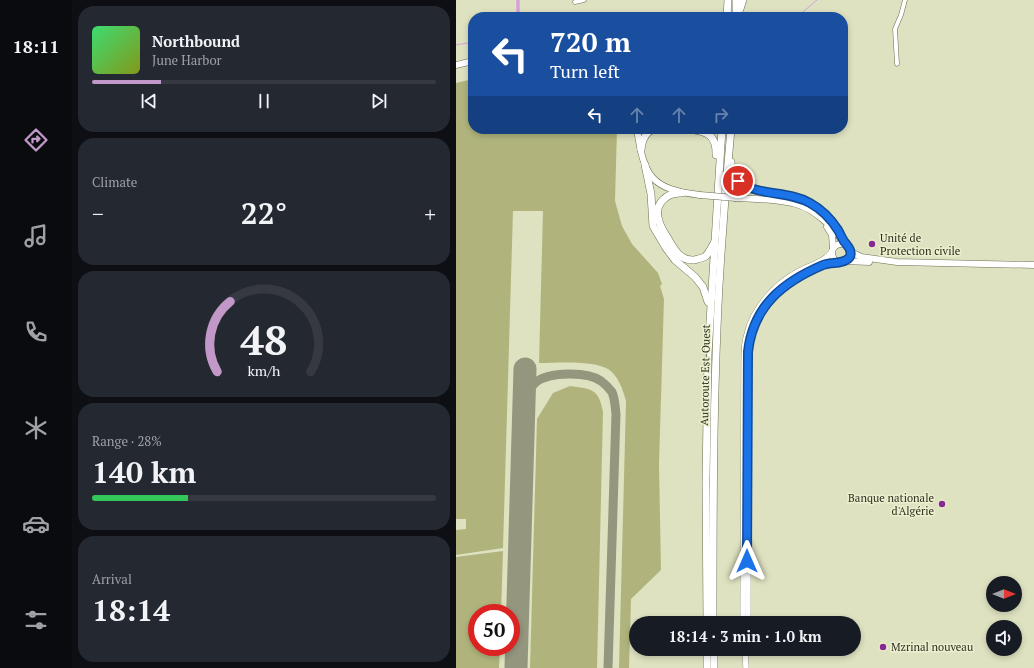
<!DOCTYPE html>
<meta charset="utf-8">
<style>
:root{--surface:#171b24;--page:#242831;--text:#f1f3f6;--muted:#9ea1a6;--line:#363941;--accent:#c298c9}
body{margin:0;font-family:"PT Serif",serif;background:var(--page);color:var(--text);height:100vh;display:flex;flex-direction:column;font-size:15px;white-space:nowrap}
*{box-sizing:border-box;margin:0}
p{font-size:13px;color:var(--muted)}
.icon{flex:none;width:22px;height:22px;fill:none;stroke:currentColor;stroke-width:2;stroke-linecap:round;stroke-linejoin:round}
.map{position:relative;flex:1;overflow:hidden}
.side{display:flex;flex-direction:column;gap:6px;padding:6px;background:#0d0f14;width:384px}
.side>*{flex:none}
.guide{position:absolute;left:12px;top:12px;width:380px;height:122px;border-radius:16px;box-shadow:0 2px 6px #0003;background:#1a4fa0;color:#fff;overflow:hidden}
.needle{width:26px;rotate:90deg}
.controls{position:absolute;left:530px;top:576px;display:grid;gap:8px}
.controls a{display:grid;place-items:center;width:36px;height:36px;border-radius:50%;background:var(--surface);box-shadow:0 2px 6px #0003;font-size:20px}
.speed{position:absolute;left:12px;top:604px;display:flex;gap:8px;font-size:20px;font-weight:700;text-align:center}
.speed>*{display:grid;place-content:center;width:52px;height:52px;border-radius:50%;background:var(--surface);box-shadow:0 2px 6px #0003;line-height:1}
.speed .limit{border:6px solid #d22;background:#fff;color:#111}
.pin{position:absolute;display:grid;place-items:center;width:34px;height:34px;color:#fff;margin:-17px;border:2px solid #fff;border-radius:50%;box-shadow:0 1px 4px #0007}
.me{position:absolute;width:44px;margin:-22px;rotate:0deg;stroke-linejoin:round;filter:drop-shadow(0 0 3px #0008)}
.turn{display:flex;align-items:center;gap:14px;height:84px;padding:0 16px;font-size:18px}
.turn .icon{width:52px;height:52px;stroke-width:2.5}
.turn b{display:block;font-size:28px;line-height:34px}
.lanes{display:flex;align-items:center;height:38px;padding:0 16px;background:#0003;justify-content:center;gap:20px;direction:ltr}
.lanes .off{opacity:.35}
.big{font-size:30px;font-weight:700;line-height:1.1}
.side .tile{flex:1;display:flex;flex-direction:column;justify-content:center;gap:6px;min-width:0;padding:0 14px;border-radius:16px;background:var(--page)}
.side .dial{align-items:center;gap:0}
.dial svg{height:104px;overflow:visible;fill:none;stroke:var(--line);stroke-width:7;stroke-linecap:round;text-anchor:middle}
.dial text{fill:var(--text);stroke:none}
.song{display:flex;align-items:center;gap:12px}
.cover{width:48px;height:48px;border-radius:6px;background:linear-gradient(135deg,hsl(140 70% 55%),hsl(70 70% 35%))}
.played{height:4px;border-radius:2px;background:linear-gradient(90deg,var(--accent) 20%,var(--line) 20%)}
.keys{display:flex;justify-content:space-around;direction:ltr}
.heat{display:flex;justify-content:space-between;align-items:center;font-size:22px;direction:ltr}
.charge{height:6px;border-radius:3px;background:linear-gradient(90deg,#34c759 28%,var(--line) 0)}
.trip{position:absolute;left:173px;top:616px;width:232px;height:40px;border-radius:20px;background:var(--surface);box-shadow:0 2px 6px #0003;font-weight:700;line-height:40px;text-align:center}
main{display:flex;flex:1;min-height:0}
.tabs{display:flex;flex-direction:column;width:72px;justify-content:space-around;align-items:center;background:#090b0e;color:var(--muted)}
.tabs .icon{width:28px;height:28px}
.tabs .on{color:var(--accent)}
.tabs b{font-size:18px;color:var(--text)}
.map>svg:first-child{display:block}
.green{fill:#b0b47c}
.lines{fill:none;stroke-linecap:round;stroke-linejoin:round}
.stream{stroke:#d6a0db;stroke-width:1}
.canal{stroke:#d6a0db;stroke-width:3.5}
.taxiway{stroke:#94967e;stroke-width:9}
.runway{stroke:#94967e;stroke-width:23}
.street-casing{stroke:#6c6e50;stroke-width:5}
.secondary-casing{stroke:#6c6e50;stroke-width:6}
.primary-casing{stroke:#6c6e50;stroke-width:7}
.highway-casing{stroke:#6c6e50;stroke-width:8}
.street{stroke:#fff;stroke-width:4}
.secondary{stroke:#fff;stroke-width:5.5}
.primary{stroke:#fff;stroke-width:6}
.highway{stroke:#fff;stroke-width:7}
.primary-bridge-casing{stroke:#6c6e50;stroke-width:7;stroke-linecap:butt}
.primary-bridge{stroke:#fff;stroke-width:6}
.route-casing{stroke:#114b97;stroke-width:10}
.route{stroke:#1a73e8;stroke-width:7}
.poi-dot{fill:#882993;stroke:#ecefcd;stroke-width:1.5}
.labels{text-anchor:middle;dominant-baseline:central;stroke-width:3;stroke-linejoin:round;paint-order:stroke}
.poi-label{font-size:11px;fill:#2c2d20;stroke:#ecefcd;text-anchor:start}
.street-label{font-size:11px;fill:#2c2d20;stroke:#ecefcd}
</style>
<main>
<nav class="tabs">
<b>18:11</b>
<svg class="icon on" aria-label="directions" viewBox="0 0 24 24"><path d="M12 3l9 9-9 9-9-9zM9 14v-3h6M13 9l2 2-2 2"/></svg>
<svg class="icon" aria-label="music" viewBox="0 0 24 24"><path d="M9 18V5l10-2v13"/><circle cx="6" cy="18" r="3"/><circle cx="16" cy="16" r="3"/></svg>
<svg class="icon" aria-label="phone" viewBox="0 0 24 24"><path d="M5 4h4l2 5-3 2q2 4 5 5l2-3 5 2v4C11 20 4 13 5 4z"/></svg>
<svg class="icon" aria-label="climate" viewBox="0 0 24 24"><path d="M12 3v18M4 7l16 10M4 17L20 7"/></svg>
<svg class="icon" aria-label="car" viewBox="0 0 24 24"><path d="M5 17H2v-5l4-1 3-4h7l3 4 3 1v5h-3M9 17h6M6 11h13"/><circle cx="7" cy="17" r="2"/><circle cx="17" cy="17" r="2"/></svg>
<svg class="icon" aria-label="filters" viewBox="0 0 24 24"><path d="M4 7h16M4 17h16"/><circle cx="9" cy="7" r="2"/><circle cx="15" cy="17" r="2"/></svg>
</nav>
<section class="side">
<div class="tile">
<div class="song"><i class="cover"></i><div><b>Northbound</b><p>June Harbor</p></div></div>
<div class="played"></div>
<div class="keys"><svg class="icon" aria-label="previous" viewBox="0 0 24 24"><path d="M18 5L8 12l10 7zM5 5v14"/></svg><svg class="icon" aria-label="pause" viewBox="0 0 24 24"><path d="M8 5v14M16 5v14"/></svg><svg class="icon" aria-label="next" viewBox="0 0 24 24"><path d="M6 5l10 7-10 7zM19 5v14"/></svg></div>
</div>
<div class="tile"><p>Climate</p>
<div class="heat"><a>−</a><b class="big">22°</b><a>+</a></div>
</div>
<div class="tile dial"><svg viewBox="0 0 100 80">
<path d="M14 69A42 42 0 1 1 86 69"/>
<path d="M14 69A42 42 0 0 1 24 15" stroke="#c298c9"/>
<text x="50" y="56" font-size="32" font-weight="700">48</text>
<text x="50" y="72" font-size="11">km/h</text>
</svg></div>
<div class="tile"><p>Range · 28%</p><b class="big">140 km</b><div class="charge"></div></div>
<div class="tile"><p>Arrival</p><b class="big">18:14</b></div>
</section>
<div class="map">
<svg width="578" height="668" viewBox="0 0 578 668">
<rect width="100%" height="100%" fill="#dee2c0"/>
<g class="green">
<path d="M17,79V129H161L159,201L166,226L176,244L202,273L206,284L204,286L208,299L203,464L205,570L175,599L173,668H163L170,401C167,390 162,375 152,369C136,360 102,363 83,363L87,211H57L47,548L0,555V530L10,529V519H0V83Z"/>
<path d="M114,386C135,389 143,388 147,412L141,668H74L81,419L97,393Z"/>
<polygon points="47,551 45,613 21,613 21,647 44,647 43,668 0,668 0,557"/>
</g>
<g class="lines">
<g class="stream">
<polyline points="341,17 361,0"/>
<polyline points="0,45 17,42"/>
</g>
<polyline class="canal" points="62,17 62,0"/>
<path class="taxiway" d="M68,404C70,396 73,388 80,382C93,372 131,371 145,381C149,384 153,388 156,392C159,399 159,406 160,414L152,668"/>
<polyline class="runway" points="60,668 69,369"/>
<g class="street-casing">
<g id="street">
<polyline points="119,2 128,0"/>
<polyline points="441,64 439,29 445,15 449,0"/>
</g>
</g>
<g class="secondary-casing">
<g id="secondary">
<path d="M287,623L288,362C288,353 288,343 291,334C297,308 319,284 343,271C354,265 369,262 376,251"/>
<path d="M292,623V352C296,314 322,284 356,269C365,265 373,262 383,262"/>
<polyline points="289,649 290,668"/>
</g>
</g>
<g class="primary-casing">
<g id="primary">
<polyline points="0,65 17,61"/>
<path d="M181,129C188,176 194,189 244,195"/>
<path d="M280,198C298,199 323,199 340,204C361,210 377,228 390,245"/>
<polyline points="371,227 376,235 377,248"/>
<circle cx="385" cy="253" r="9"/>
<polyline points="394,249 397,253 405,257 441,262 578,265"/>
<polyline points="389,261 413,262"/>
</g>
</g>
<g class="highway-casing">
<g id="highway">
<polyline points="280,15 284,9 287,0"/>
<polyline points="280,15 280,0"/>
<polyline points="271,17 272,0"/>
<path d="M231,129C250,131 261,134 260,155"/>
<path d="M185,150C186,141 188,134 197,129"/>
<path d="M275,162C277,197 317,191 342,198C361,203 379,220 385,239"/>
<polyline points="189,165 195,194 197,226 210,248 219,260 239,277 247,287 252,302"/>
<path d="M226,193C211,192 197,204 203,221C204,226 208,232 211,237C218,248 223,261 238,260C242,259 247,258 250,256C253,252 256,247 258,243"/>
<polyline points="251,623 250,481 252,354 266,129"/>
<path d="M257,623C257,511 257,398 263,286C266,234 270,181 275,129"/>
<polyline points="251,649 251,668"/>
<polyline points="258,649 258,668"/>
</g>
</g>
<use href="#street" class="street"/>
<use href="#secondary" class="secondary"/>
<use href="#primary" class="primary"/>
<use href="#highway" class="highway"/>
<g class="primary-bridge-casing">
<polyline id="primary-bridge" points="244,195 280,198"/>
</g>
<use href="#primary-bridge" class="primary-bridge"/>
</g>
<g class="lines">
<g class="route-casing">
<path id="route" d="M282,181C303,197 331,190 354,203C365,209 375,219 382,230C385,235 386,240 391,245C395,250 397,257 390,260C385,264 374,262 367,265C327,282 297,306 292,352L291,561"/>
</g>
<use href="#route" class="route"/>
</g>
<g class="poi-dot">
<circle cx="416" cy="244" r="4"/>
<circle cx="486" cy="504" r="4"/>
<circle cx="427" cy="647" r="4"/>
</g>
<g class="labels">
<g class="poi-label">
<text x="424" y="238">Unité de<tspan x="424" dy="13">Protection civile</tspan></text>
<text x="478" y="498" text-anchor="end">Banque nationale<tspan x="478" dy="13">d'Algérie</tspan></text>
<text x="435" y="647">Mzrinal nouveau</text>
</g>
<g class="street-label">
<text transform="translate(249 375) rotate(-89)">Autoroute Est-Ouest</text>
</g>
</g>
</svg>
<div class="controls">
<a><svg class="needle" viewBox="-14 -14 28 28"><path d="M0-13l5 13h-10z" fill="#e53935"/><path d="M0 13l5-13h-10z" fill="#9ea1a6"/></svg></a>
<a><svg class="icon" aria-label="sound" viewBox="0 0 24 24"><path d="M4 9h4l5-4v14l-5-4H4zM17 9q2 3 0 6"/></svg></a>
</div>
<div class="speed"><div class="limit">50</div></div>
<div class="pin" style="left:282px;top:181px;background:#d93025"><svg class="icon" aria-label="arrive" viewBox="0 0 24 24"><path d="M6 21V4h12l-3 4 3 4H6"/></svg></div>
<svg class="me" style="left:291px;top:561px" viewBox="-20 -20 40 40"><path d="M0-17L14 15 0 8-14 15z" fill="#1a73e8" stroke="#fff" stroke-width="4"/></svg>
<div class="trip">18:14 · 3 min · 1.0 km</div>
<div class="guide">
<div class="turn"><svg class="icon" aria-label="left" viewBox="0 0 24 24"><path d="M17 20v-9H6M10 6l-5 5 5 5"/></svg><div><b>720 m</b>Turn left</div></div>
<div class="lanes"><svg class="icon" aria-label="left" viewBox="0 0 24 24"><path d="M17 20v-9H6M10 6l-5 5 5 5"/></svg><svg class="icon off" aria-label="ahead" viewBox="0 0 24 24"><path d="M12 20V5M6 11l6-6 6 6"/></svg><svg class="icon off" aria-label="ahead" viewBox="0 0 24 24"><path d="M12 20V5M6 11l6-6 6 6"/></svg><svg class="icon off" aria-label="right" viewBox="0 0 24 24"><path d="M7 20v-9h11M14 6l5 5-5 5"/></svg></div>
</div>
</div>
</main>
